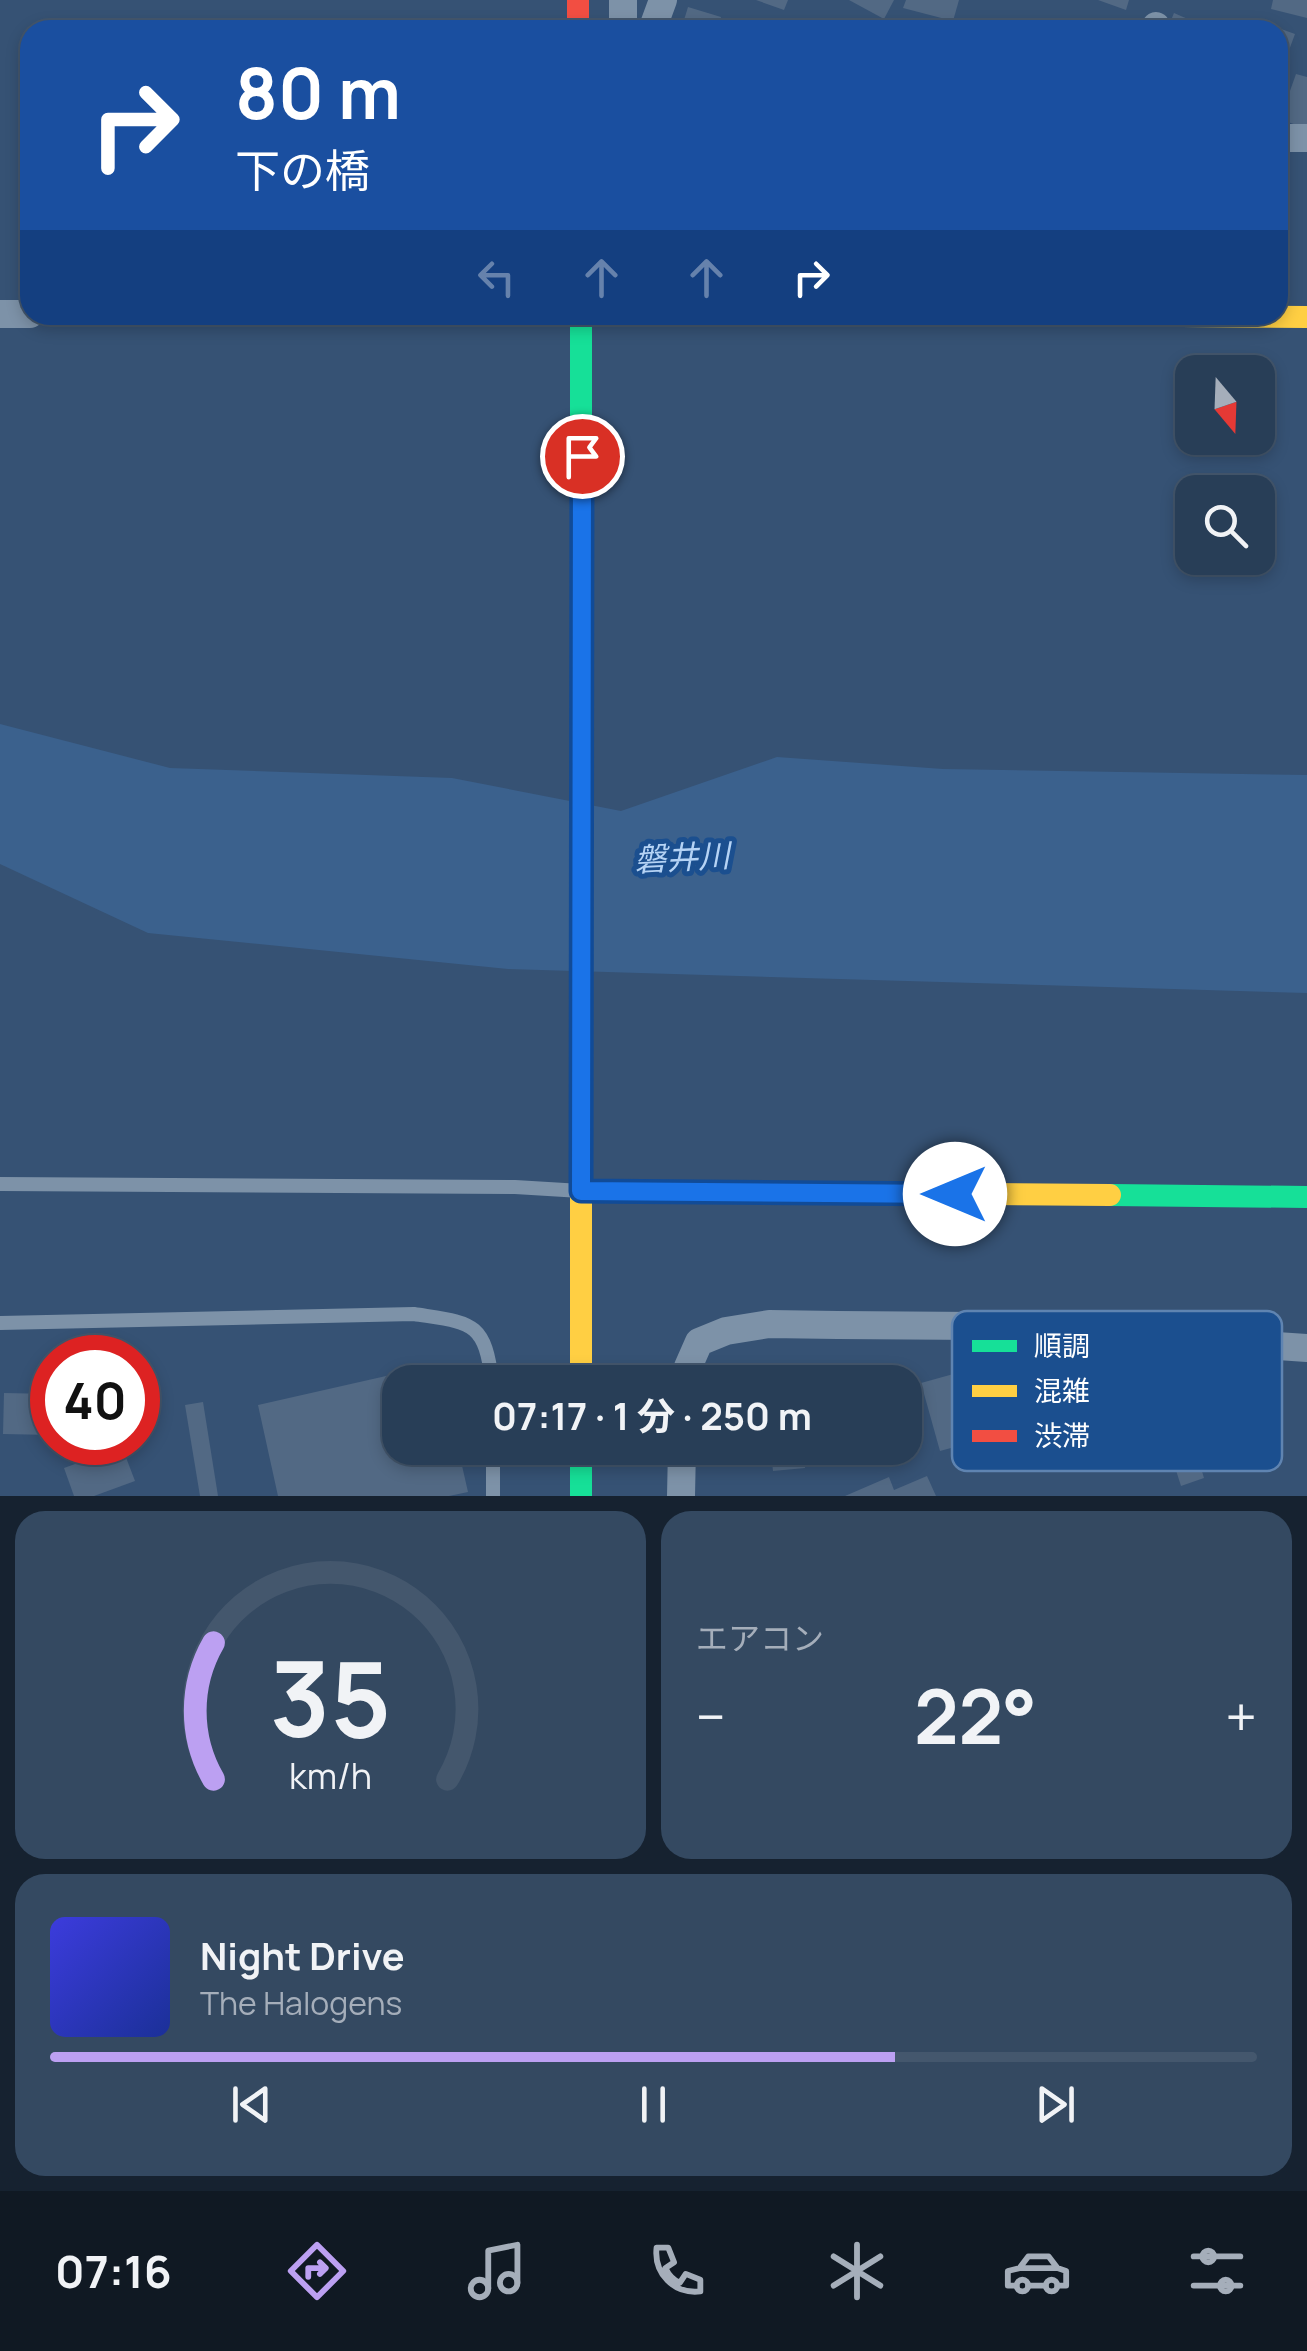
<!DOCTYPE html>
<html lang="ja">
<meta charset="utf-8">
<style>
:root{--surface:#283e57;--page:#344961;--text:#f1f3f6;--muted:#a5aeba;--line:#44576d;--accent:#bca0f2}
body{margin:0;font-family:Manrope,"Noto Sans JP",sans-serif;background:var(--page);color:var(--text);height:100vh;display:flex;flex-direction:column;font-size:38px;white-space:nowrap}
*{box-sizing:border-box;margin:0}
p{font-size:32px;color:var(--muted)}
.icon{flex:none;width:55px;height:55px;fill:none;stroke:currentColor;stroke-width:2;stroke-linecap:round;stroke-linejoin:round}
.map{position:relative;height:1496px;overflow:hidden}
.panel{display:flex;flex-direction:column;gap:15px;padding:15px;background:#162230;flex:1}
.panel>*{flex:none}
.banner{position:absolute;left:20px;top:20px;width:1268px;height:305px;border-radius:30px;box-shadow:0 5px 15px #0003,0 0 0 2px var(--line);background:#1a4fa0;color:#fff;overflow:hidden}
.needle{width:65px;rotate:161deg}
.fabs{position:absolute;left:1175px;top:355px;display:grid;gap:20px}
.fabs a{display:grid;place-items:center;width:100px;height:100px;border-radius:20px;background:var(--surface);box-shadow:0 5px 15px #0003,0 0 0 2px var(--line);font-size:50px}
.speed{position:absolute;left:30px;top:1335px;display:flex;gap:20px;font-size:50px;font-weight:700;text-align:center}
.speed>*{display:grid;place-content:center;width:130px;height:130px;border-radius:50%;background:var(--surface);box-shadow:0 5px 15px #0003,0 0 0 2px var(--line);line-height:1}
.speed .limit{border:15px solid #d22;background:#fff;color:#111}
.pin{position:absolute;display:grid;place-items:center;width:85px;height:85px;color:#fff;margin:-42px;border:5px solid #fff;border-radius:50%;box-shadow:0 2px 10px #0007}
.me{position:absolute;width:110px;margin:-55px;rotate:270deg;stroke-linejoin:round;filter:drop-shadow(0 0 8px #0008)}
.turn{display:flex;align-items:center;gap:35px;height:210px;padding:0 50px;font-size:45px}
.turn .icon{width:130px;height:130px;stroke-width:2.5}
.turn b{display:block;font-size:70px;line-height:85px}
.lanes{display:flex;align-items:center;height:95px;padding:0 50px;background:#0003;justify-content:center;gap:50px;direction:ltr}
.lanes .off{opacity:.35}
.big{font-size:75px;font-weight:700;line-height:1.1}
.panel .card{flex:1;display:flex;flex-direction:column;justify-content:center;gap:15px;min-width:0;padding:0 35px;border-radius:30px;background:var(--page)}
.panel .dial{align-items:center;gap:0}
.dial svg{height:260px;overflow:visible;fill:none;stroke:var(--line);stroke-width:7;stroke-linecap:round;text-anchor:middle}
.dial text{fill:var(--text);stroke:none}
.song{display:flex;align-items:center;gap:30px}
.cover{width:120px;height:120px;border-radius:15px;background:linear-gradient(135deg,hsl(240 70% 55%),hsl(230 70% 35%))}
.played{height:10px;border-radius:5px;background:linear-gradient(90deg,var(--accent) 70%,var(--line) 70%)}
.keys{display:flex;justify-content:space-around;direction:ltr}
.heat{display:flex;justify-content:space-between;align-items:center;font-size:55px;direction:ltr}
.panel .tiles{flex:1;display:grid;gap:15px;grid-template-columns:1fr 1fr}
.card:last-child{grid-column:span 2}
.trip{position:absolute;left:382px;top:1365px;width:540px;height:100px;border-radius:30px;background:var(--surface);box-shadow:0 5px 15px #0003,0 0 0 2px var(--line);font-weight:700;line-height:100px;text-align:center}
.dock{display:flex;height:160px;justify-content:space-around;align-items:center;background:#101923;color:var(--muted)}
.dock .icon{width:70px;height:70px}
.dock .selected{color:var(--accent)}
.dock b{font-size:45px;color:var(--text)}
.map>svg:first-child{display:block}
.water{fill:#3b618d}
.building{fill:#526984}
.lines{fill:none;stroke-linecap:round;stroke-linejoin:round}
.lane{stroke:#7d92a8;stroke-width:14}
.street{stroke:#7d92a8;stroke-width:28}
.fast{stroke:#16e098;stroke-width:22}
.slow{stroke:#ffcf43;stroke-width:22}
.jam{stroke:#f24e42;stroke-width:22}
.route-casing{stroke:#114b97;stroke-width:25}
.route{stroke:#1a73e8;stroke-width:18}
.labels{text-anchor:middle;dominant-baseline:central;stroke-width:10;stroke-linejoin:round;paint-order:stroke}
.water-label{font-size:32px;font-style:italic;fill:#b5d3f5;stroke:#1b4f8f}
.key{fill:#1b4f8f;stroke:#5f84b1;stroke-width:2.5}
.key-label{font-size:28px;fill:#fff}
</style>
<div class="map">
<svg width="1307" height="1496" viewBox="0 0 1307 1496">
<rect width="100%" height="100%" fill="#365274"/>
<polygon class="water" points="0,724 170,768 452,778 621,811 777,757 943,769 1307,775 1307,993 508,969 148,933 0,864"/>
<g class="building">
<polygon points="756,0 788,0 784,10"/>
<polygon points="849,0 894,0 884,19"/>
<polygon points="906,0 959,0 953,21 903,8"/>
<polygon points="1098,0 1129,0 1126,10"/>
<polygon points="1273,0 1307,0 1307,18 1271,9"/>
<polygon points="688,7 721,17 718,30 681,30"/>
<polygon points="1174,13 1213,30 1167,30"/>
<polygon points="1253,19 1295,34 1285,61 1278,58 1278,30 1249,30"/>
<polygon points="1296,74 1307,77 1307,129 1280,119"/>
<polygon points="439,1364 443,1382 400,1382 400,1448 458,1448 468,1492 449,1496 278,1496 258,1405"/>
<rect x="737" y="1369" width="16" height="13"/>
<polygon points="957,1373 965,1399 979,1394 991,1437 940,1451 921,1383"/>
<polygon points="4,1393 52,1394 52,1435 3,1434"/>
<polygon points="203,1402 218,1496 200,1496 185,1405"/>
<polygon points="1184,1412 1204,1478 1181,1486 1160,1420"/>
<polygon points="122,1447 135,1481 94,1496 74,1496 64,1468"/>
<polygon points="802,1448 805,1468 773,1471 771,1452"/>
<polygon points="927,1476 936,1496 845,1496 889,1477 894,1490"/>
</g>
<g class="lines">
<g class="lane">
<polyline points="0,1184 515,1187 581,1191"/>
<path d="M0,1323L414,1314C471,1323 485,1320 492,1382"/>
<polyline points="493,1448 493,1496"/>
</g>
<g class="street">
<polyline points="623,0 623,30"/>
<polyline points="652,30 663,0"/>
<polyline points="1155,30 1156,26"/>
<polyline points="1278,138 1307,138"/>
<polyline points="0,314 30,314"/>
<polyline points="687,1382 688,1367 699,1342 726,1331 769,1324 838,1325 978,1326 1307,1348"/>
<polyline points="681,1496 682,1448"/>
</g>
<g class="fast">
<polyline points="581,315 581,784"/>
<polyline points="1110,1195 1307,1197"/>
<polyline points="581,1448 581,1496"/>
</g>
<g class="slow">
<polyline points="1062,315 1307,317"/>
<polyline points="581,784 581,1382"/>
<polyline points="581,1191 1110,1195"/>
</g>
<polyline class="jam" points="578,0 578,30"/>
</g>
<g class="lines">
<g class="route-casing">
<polyline id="route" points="582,456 581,1191 955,1194"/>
</g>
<use href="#route" class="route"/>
</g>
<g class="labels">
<g class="water-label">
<text transform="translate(682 857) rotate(-3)">磐井川</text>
</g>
</g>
<rect x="952" y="1311" width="330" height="160" rx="15" class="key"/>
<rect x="972" y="1340" width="45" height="12" fill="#16e098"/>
<rect x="972" y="1385" width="45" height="12" fill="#ffcf43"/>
<rect x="972" y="1430" width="45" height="12" fill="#f24e42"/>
<g class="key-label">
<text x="1034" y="1356">順調</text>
<text x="1034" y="1401">混雑</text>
<text x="1034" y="1446">渋滞</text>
</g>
</svg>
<div class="fabs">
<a><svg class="needle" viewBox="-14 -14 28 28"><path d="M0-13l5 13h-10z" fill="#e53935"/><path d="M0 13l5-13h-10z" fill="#a5aeba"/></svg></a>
<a><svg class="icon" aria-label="search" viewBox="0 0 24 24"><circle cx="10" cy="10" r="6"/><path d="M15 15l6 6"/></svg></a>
</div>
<div class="speed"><div class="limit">40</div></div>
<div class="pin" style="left:582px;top:456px;background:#d93025"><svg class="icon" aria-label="arrive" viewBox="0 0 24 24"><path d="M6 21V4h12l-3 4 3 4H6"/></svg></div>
<svg class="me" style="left:955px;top:1194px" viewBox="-20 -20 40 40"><circle r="19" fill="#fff"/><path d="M0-13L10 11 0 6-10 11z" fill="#1a73e8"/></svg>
<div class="trip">07:17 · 1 分 · 250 m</div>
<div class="banner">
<div class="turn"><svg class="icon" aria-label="right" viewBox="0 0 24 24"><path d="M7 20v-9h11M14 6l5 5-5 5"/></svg><div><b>80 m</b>下の橋</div></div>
<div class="lanes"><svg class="icon off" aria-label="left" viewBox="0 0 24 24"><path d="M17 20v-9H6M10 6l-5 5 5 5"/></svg><svg class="icon off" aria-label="ahead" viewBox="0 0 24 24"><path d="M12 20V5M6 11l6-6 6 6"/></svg><svg class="icon off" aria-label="ahead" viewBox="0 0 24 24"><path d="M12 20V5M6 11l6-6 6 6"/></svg><svg class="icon" aria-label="right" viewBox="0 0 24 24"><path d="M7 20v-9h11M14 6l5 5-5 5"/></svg></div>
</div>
</div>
<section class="panel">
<div class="tiles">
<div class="card dial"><svg viewBox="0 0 100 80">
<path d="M14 69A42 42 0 1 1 86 69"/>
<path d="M14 69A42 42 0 0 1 14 27" stroke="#bca0f2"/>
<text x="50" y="56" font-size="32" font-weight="700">35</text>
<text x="50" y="72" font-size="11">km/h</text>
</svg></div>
<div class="card"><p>エアコン</p>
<div class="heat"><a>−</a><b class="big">22°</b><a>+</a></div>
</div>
<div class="card">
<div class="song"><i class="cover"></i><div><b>Night Drive</b><p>The Halogens</p></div></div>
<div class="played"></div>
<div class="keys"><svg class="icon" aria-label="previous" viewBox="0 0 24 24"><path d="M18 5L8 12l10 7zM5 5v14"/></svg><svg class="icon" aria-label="pause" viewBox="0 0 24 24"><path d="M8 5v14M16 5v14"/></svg><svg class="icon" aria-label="next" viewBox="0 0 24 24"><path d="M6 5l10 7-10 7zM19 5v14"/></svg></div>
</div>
</div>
</section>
<nav class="dock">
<b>07:16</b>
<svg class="icon selected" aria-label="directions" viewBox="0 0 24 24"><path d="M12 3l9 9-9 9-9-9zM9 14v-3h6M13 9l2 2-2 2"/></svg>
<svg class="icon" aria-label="music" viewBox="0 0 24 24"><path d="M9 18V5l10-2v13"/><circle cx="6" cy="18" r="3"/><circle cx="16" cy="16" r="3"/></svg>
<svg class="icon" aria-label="phone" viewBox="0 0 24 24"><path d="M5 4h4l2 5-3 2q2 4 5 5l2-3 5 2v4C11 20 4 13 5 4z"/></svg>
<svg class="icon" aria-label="climate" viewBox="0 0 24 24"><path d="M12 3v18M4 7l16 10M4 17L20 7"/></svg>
<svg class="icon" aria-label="car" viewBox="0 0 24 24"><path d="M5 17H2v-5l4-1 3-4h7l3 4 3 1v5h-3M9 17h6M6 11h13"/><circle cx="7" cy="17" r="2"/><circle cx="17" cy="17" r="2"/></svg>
<svg class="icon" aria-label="filters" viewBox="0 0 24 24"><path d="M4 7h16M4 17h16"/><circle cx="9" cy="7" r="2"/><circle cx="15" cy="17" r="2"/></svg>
</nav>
